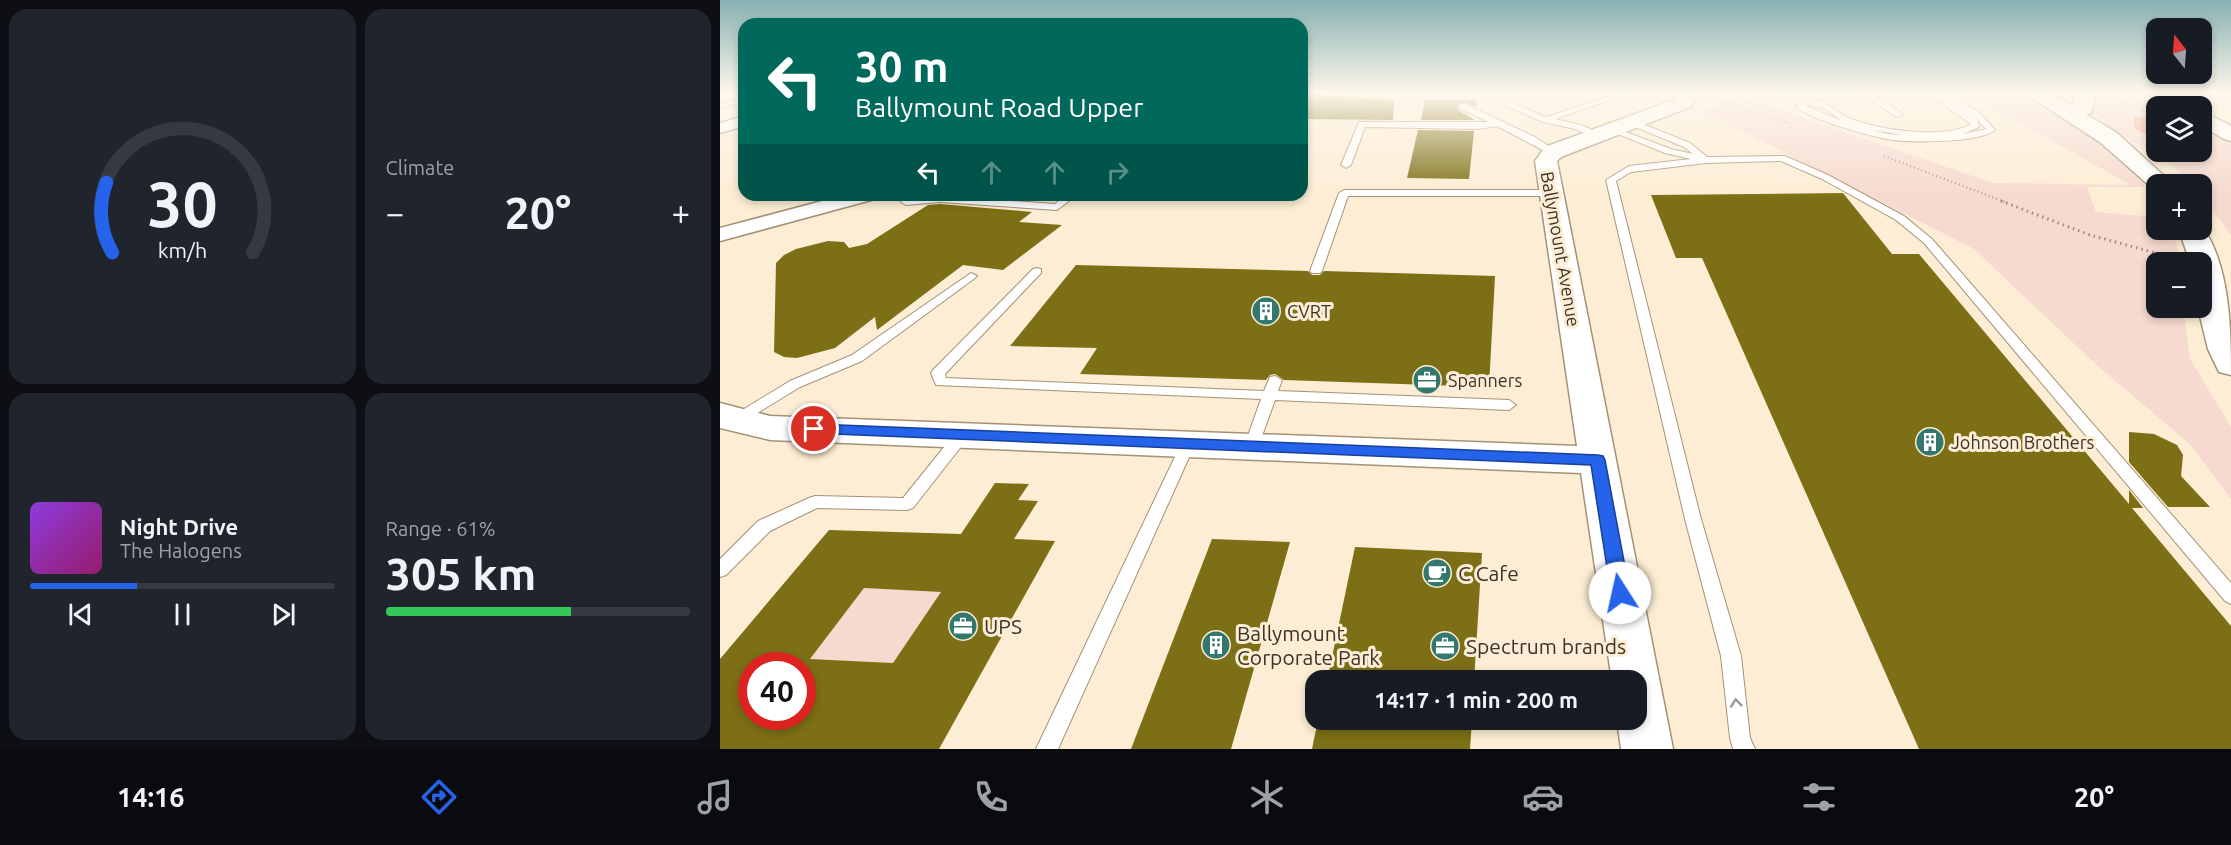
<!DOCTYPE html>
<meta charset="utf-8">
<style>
:root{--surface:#171b24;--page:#20242c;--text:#f1f3f6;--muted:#9ea1a6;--line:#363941;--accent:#2563eb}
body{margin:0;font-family:Ubuntu,sans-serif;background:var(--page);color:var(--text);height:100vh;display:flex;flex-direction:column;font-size:22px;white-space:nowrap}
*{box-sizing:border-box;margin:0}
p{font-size:20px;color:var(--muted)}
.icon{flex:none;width:33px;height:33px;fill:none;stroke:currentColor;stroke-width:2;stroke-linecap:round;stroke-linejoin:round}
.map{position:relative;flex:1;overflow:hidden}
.side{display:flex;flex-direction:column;gap:9px;padding:9px;background:#0d0f14;width:720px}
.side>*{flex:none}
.top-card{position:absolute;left:18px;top:18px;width:570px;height:183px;border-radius:18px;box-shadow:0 3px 9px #0003;background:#00695c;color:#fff;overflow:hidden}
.needle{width:39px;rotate:343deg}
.tools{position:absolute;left:1426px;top:18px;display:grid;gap:12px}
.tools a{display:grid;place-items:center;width:66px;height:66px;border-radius:12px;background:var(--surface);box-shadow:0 3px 9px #0003;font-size:30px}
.speed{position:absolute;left:18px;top:652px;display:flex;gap:12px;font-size:30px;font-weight:700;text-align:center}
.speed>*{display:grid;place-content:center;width:78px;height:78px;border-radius:50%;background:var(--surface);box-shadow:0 3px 9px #0003;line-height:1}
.speed .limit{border:9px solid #d22;background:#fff;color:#111}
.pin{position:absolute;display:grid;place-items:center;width:51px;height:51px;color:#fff;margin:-26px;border:3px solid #fff;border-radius:50%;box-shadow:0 2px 6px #0007}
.me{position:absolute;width:66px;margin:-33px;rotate:350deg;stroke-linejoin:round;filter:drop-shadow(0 0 4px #0008)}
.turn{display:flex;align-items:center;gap:21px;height:126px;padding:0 18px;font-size:27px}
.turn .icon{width:78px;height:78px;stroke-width:2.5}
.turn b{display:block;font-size:42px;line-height:51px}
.lanes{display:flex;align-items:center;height:57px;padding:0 18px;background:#0003;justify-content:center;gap:30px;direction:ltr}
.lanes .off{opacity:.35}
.big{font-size:45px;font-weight:700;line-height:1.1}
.side .widget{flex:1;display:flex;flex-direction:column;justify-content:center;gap:9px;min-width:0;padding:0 21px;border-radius:18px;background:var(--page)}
.side .dial{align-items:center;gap:0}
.dial svg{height:156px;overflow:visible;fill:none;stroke:var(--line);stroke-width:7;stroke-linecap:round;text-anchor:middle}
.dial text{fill:var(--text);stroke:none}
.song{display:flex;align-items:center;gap:18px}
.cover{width:72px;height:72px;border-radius:9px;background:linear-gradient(135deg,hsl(270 70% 55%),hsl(320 70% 35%))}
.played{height:6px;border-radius:3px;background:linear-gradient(90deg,var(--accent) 35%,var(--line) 35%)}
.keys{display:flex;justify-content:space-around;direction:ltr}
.heat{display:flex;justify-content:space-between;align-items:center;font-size:33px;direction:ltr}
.charge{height:9px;border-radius:4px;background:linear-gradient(90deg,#34c759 61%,var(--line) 0)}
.side .tiles{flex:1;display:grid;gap:9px;grid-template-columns:repeat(2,1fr)}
.trip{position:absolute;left:585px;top:670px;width:342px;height:60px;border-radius:18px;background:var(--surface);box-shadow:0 3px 9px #0003;font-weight:700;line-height:60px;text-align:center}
.tab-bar{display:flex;height:96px;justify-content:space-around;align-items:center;background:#090b0e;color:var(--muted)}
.tab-bar .icon{width:42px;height:42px}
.tab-bar .current{color:var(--accent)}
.tab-bar b{font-size:27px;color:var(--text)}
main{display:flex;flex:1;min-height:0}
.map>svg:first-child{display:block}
.green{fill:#f6d9cf}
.forest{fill:#f4a288}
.building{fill:#7c6f15;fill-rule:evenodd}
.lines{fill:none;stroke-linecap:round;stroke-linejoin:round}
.service-casing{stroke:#a49275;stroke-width:2}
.minor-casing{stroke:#a49275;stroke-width:3}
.tertiary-casing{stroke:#a49275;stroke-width:3}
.secondary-casing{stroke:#a49275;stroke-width:3}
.path-far1{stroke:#998d7b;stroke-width:2;stroke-dasharray:1 3;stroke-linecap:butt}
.path{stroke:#998d7b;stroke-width:3;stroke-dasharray:1.5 4;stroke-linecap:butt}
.service{fill:#fff;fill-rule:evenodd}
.minor{fill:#fff;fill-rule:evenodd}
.tertiary{fill:#fff;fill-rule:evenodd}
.secondary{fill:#fff;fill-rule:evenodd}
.oneway{stroke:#9d9993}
.route{fill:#2563eb;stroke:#184099;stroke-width:1.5}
.labels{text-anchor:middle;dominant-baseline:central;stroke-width:6;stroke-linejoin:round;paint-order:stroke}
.street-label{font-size:18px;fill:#3b3327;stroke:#fdedd4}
.poi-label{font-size:18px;fill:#3b3327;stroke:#fdedd4;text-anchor:start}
.near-poi-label{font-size:21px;fill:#3b3327;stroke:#fdedd4;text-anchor:start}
</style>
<main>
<section class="side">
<div class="tiles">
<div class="widget dial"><svg viewBox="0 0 100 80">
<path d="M14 69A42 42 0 1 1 86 69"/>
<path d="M14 69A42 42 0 0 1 11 33" stroke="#2563eb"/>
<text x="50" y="56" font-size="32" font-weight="700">30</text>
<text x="50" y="72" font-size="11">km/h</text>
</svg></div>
<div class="widget"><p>Climate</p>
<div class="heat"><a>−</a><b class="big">20°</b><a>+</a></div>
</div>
<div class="widget">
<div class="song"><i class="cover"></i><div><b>Night Drive</b><p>The Halogens</p></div></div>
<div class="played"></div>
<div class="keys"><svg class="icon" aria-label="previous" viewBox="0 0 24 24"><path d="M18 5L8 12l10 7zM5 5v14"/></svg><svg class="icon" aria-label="pause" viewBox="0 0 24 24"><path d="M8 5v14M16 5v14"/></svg><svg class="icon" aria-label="next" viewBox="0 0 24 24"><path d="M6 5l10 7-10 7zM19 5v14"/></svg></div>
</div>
<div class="widget"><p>Range · 61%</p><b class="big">305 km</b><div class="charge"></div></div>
</div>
</section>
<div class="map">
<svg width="1511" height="749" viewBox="0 0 1511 749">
<rect width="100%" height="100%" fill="#fdedd4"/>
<g class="green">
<polygon points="1246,93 1303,93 1354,125 1398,157 1427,187 1367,187 1376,212 1437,217 1437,230 1450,230 1458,248 1459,262 1437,262 1437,308 1463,308 1470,359 1511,427 1511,499 1469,443 1381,369 1254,249 983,111 1023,97 1273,183 1411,185"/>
<polygon points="1330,93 1437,93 1457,106 1437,106 1437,152 1482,152 1482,123 1511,142 1511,235 1482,197 1482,184 1471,184 1443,156 1395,133 1383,124 1378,116"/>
<polygon points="144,588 221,592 173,663 90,659"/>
</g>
<polygon class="forest" points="1414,116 1437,119 1437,140 1414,128"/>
<g class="building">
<polygon points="582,93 674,100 673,120 582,119"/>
<polygon points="705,100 757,100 756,107 745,102 737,104 738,110 755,120 701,120"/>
<polygon points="698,130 754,131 749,179 687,178"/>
<polygon points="1123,193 1172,254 1199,254 1409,504 1409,490 1423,508 1412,508 1511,626 1511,749 1199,749 982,258 956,258 931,195"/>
<polygon points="220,204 312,212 299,222 342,225 283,270 243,265 157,330 155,317 115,348 77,358 64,357 54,352 56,263 64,255 76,249 108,241 124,242 129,248 147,244 208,205"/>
<polygon points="356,265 588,271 592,275 600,275 604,271 775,276 769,387 564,380 555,374 550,375 546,380 360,374 377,348 290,346"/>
<polygon points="1409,432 1434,434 1457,445 1463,455 1461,476 1490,507 1448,507 1409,462"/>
<path d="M275,483L309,484L298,500L318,501L294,539L335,541L219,749H0V659L109,530L241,534ZM144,588L221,592L173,663L90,659ZM32,666H82V717H32Z"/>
<polygon points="492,539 570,542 511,749 411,749"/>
<polygon points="635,547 762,553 754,681 607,681"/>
<polygon points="598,720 752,720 750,749 592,749"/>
</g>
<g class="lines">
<g class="service-casing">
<g id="service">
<polygon points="757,93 767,93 826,117 900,93 911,93 835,119 861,125 879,133 880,135 876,138 855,129 823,122"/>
<polygon points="1140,93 1154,93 1184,115 1177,117"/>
<path d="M1207,93H1226L1259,112L1275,130C1261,143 1187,143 1167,139C1145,135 1093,120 1076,107C1081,101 1089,99 1097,100C1110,103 1117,113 1129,118C1158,130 1223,140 1251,124ZM1089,105L1104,108L1122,121L1086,106ZM1257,119L1266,129L1243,134L1259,127ZM1153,130L1182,135L1168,134Z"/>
<polygon points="24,98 24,102 0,108 0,104"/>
<polygon points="739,104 745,104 815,137 838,152 830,154 777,126 758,129 645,127 631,165 626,168 621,165 639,122 769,122 739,108"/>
<polygon points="913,120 970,143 987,157 1065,156 1108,175 1184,216 1212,239 1511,583 1511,604 1505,601 1204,243 1176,220 1102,179 1061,161 986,163 911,172 896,181 981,519 1021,656 1030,738 1035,749 1013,749 1010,738 1001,656 965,519 886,180 909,166 971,159 945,153 888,130 895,128 951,149 973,154 964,147 910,125 909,123"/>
<polygon points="624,190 831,190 836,193 831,196 628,196 602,271 600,273 592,273 590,271 619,193"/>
<polygon points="181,195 191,195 191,199 220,196 335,204 346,195 357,195 337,210 220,202 186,205 181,202"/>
<polygon points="317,268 321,269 321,273 225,374 226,378 544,391 550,377 555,376 562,380 558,391 789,400 796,405 789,410 555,400 538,447 536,451 526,451 524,447 541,399 216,385 211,373 213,370 313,269"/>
<polygon points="251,273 257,276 255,278 142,361 80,387 21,423 11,423 9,420 11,417 70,381 132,355"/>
<polygon points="242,430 247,431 249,435 247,439 193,508 187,510 97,508 50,531 6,575 0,577 0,559 38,521 89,498 95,496 183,498 237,431"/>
<polygon points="468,439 473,440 475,444 338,749 316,749 461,444 463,440"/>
</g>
</g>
<g class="minor-casing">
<g id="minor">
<polygon points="24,116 24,126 0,133 0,123"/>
<polygon points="125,195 158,195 155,199 0,241 0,228"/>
</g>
</g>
<g class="tertiary-casing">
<g id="tertiary">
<polygon points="956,93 974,93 976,99 970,107 841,157 837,161 953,749 901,749 897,720 916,720 916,681 892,681 861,473 50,440 0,428 0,403 50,416 857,446 815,161 825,147 956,99"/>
<polygon points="1353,93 1371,93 1375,101 1371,113 1349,117 1342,115 1339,111 1342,107 1355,104"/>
<polygon points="1436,93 1458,93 1476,106 1453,106"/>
<polygon points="1482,111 1511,126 1511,141 1504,139 1482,126"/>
</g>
</g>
<g class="secondary-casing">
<g id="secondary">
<polygon points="1309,93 1331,93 1397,133 1453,184 1437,184 1437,190 1433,189 1381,143 1311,97"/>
<path d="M1482,226C1510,266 1511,328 1511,375L1499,372L1488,349L1478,308H1482V262H1470L1459,230H1482Z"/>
</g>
</g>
<g class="path-far1">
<polyline points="1397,93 1396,101 1437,116"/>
<polyline points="988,97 1072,124"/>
<polyline points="1164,156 1285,202"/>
</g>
<polyline class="path" points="1281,201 1370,235 1454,258"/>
<use href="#service" class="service"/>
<use href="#minor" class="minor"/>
<use href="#tertiary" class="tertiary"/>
<use href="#secondary" class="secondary"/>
</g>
<defs><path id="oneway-chevron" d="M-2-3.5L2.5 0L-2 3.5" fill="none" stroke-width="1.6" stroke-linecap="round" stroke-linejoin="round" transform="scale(1.5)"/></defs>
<use class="oneway" href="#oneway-chevron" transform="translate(1016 703) rotate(-96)"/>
<linearGradient id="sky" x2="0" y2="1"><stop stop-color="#87b0b0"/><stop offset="0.47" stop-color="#fef7ec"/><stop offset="1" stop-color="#fef7ec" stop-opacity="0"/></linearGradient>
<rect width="1511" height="198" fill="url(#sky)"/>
<polygon class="route" points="94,424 878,455 883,456 885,460 910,593 907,598 900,600 894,598 891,593 871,465 89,433 87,429 89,426"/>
<defs>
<g id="building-disc" transform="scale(1.5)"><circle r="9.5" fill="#32786e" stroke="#fdedd4"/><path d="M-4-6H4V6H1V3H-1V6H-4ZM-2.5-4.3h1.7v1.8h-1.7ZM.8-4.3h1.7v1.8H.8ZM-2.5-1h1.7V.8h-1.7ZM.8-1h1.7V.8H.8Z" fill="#fff"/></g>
<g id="office-disc" transform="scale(1.5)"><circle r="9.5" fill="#32786e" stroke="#fdedd4"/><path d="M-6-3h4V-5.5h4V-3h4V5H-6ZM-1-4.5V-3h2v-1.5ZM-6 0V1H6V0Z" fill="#fff"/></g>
<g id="cafe-disc" transform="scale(1.5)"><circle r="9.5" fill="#32786e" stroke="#fdedd4"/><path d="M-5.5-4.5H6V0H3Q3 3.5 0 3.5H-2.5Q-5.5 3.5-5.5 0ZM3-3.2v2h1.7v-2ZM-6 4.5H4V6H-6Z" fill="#fff"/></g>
</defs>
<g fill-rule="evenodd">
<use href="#building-disc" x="546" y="311"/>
<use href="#office-disc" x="707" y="380"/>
<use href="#building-disc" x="1210" y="442"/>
<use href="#cafe-disc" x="717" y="573"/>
<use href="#office-disc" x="243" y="626"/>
<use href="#building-disc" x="496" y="645"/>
<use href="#office-disc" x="725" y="646"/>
</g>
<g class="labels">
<g class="street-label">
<text transform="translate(841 249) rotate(80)">Ballymount Avenue</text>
</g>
<g class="poi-label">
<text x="567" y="311">CVRT</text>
<text x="728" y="380">Spanners</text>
<text x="1231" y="442">Johnson Brothers</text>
</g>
<g class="near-poi-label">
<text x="738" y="573">C Cafe</text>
<text x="264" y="626">UPS</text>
<text x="517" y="633">Ballymount<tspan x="517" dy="24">Corporate Park</tspan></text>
<text x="746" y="646">Spectrum brands</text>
</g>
</g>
</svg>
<div class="tools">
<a><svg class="needle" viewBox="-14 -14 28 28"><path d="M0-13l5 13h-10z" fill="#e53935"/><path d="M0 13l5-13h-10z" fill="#9ea1a6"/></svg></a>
<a><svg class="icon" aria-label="layers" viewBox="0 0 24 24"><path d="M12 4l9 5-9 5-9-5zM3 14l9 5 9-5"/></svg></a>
<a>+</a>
<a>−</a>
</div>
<div class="speed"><div class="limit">40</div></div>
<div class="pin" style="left:94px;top:429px;background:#d93025"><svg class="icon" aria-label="arrive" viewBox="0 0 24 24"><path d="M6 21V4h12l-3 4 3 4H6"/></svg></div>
<svg class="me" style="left:900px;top:593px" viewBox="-20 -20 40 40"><circle r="19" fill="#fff"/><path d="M0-13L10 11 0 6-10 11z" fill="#2563eb"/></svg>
<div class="trip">14:17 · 1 min · 200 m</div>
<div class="top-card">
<div class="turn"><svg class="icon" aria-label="left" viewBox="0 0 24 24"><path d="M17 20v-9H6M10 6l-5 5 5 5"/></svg><div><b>30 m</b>Ballymount Road Upper</div></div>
<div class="lanes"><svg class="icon" aria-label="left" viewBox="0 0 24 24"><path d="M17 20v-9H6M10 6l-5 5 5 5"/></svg><svg class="icon off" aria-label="ahead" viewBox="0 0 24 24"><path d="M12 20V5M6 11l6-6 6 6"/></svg><svg class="icon off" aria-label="ahead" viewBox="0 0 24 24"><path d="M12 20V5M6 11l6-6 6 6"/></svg><svg class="icon off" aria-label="right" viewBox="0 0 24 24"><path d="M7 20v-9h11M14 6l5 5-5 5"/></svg></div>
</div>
</div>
</main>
<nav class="tab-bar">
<b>14:16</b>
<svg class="icon current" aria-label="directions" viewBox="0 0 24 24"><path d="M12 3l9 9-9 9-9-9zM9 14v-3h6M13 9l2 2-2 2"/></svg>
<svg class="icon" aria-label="music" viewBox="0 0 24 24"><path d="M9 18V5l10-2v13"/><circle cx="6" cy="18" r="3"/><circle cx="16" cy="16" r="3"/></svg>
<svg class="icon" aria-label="phone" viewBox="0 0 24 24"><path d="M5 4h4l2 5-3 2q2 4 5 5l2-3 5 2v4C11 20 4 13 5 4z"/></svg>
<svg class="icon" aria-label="climate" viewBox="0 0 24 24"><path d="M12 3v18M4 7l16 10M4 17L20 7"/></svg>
<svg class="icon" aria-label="car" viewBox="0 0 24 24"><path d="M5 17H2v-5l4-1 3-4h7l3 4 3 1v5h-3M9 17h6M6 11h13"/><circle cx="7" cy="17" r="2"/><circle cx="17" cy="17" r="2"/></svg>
<svg class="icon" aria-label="filters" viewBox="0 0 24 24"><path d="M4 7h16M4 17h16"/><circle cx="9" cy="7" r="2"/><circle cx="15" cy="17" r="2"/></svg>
<b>20°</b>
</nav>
